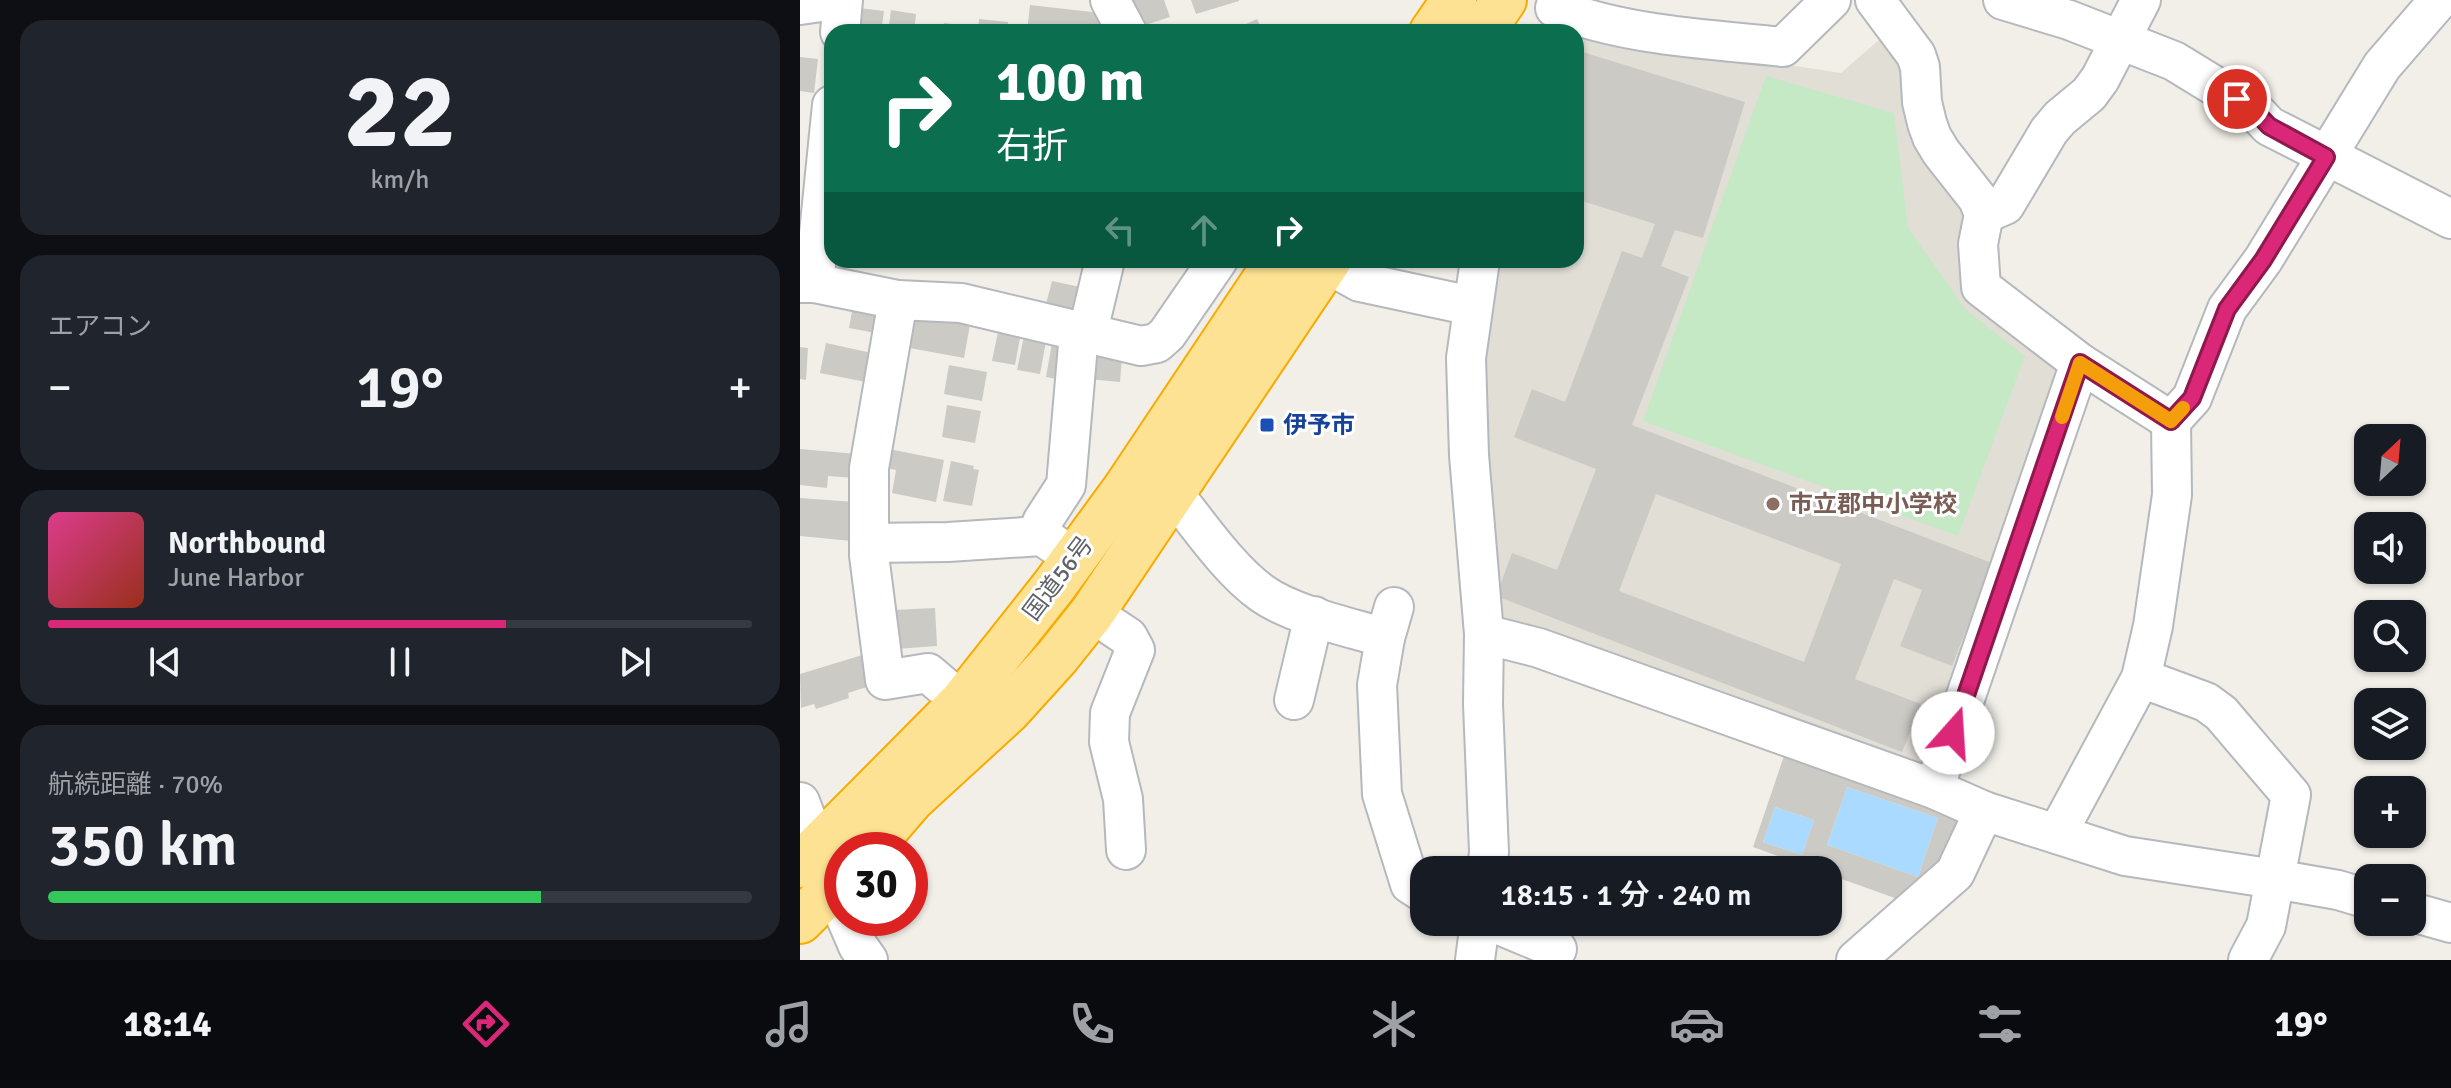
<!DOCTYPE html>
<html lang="ja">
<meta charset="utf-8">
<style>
:root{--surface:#171b24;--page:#20242c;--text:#f1f3f6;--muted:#9ea1a6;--line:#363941;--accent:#db2777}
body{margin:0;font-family:Signika,"Noto Sans JP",sans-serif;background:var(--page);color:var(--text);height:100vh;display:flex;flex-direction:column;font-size:30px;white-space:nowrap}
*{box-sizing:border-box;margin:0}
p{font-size:26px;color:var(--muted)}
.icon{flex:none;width:44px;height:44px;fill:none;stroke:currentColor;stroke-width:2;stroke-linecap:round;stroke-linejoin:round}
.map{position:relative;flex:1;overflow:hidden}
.details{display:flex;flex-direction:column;gap:20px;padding:20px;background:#0d0f14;width:800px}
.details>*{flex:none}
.banner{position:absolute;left:24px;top:24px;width:760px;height:244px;border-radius:24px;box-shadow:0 2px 6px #0004;background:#0b6e4f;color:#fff;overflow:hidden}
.needle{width:52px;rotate:26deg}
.controls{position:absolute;left:1554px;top:424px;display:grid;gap:16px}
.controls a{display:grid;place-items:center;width:72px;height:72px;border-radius:16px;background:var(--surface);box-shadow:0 2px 6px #0004;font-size:40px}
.speed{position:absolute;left:24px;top:832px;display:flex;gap:16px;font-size:40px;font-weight:700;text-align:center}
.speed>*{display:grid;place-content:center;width:104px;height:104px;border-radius:50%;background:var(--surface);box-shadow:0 2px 6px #0004;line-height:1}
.speed .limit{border:12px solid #d22;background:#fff;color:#111}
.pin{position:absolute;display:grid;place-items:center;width:68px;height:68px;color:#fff;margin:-34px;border:4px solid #fff;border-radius:50%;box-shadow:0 2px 8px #0007}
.me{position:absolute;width:88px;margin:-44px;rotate:19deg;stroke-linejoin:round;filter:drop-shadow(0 0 6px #0008)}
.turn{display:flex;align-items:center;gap:28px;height:168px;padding:0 40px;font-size:36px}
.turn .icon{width:104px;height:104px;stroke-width:2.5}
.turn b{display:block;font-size:56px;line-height:68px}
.lanes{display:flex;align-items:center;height:76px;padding:0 40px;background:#0003;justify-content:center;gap:40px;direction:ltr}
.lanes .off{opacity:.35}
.big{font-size:60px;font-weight:600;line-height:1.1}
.details .tile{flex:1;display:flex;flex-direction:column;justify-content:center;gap:12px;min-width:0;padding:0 28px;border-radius:24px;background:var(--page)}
.details .dial{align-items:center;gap:0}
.dial b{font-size:104px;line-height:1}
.song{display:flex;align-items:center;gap:24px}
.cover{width:96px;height:96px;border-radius:12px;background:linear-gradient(135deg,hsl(330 70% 55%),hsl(10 70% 35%))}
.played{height:8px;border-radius:4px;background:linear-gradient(90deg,var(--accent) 65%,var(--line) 65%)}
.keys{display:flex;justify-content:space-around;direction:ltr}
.heat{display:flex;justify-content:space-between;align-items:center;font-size:44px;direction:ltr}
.charge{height:12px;border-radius:6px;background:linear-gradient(90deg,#34c759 70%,var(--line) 0)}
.trip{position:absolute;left:610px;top:856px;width:432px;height:80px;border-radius:24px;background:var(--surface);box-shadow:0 2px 6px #0004;font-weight:600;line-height:80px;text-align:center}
.tabs{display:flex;height:128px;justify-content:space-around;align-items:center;background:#090b0e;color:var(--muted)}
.tabs .icon{width:56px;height:56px}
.tabs .current{color:var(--accent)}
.tabs b{font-size:36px;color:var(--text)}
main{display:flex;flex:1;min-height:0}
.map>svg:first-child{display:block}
.education{fill:#e1ded6}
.green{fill:#c5e8c5}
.water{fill:#aadaff}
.building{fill:#cccac5;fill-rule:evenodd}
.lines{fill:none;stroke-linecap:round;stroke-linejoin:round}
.minor-casing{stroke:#b5b8bc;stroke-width:42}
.highway-casing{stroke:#f9ab00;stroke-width:48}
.minor{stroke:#fff;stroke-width:38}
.highway{stroke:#fde293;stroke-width:44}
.route-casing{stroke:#8e194d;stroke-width:20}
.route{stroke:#db2777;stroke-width:14}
.slow{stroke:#f59e0b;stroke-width:14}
.transit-dot{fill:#1a4fb4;stroke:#fff;stroke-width:3}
.education-dot{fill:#8d6e63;stroke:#fff;stroke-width:3}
.labels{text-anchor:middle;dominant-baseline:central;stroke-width:6;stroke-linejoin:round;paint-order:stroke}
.transit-label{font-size:24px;font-weight:bold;fill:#164399;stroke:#fff;text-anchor:start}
.education-label{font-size:24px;font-weight:bold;fill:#785e54;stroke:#fff;text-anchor:start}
.street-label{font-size:24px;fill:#5f6368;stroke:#fff}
</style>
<main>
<section class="details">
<div class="tile dial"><b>22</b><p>km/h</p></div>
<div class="tile"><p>エアコン</p>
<div class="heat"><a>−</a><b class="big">19°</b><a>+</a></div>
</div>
<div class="tile">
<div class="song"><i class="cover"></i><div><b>Northbound</b><p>June Harbor</p></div></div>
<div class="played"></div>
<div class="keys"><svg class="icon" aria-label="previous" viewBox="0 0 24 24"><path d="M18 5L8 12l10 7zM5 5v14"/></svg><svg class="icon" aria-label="pause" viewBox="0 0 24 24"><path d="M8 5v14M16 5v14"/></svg><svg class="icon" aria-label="next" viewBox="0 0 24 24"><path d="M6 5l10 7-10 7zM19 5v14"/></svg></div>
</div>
<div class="tile"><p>航続距離 · 70%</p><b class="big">350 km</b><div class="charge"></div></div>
</section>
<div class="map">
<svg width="1651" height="960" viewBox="0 0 1651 960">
<rect width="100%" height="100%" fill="#f1efe8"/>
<polygon class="education" points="759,29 1041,73 1088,32 1168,202 1168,243 1268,366 1134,769 696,626 679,309 687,260 776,260 776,32 757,32"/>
<polygon class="green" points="966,76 1094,113 1108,228 1166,310 1225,356 1158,536 843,421"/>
<g class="water">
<polygon points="1047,787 1138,818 1118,877 1027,845"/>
<polygon points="975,807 1014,820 1002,855 963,842"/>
</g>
<g class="building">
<polygon points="331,0 364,0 370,17 339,27"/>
<polygon points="391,0 439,0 439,1 396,14"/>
<polygon points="230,5 301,13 299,32 227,32"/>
<polygon points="51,7 84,11 81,32 48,32"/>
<polygon points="91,10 116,14 114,32 88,32"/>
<polygon points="179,19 208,22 207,32 178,32"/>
<polygon points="457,19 463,32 436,32 435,29"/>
<polygon points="144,23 168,26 167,32 143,32"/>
<path d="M776,50L945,102L903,238L875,230L861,266L889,277L832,425L1192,563L1152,666L1100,646L1122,590L1094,579L1055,679L1121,704L1102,752L696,596L712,553L757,570L796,469L714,437L732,389L765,402L822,251L842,258L855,224L776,199ZM856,494L1041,564L1004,662L819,591Z"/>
<polygon points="0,57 18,59 14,93 0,91"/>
<polygon points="252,281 280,287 274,315 245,308"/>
<polygon points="54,300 86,307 81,334 49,328"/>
<polygon points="117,309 171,319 164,358 110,348"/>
<polygon points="200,322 222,327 215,365 192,361"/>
<polygon points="225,331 247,336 240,374 217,370"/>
<polygon points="26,343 72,353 66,382 20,373"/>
<polygon points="252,343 269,346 262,380 246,377"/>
<polygon points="0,347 8,348 6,380 0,379"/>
<polygon points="290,354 322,357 320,382 288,379"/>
<polygon points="149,365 187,372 182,401 144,394"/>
<polygon points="147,405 181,411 175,443 142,437"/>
<polygon points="84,448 144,460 136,502 92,493 96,470 80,467"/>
<polygon points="0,449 57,454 55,478 28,476 27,488 0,485"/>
<polygon points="151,461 174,466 173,469 179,470 172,506 143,501"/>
<polygon points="0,498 55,502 52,541 0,536"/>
<polygon points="135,608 137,646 96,649 93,610"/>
<polygon points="69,653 73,685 48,693 49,698 16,709 14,704 1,708 0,674"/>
<path d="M986,750L1167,823L1142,872L1103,901L1028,874V870H1017L953,847ZM1047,787L1138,818L1118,877L1027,845ZM975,807L1014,820L1002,855L963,842Z"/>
</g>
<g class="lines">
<g class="minor-casing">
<g id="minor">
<polyline points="310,0 327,32"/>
<path d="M760,0L755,8C827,36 907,39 983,47L1031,0"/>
<polyline points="1075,0 1116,55 1120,67 1122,102 1127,123 1132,137 1141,152 1178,199 1184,214 1178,244 1181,287 1280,363 1371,421"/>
<polyline points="1203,0 1269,20 1374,61 1454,110 1469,126 1651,219"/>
<polyline points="0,5 35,0"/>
<polyline points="40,32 43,0"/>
<polyline points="1184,214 1205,205 1249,131 1260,118 1289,94 1300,79 1341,0"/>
<polyline points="520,260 560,282 672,306"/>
<polyline points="680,260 666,358 669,455 684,634 683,704 689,852 687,870"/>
<polyline points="0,283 14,283 98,300 161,303 341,346 357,343 367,334 418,260"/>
<polyline points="14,283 32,105"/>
<polyline points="98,300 69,468 69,555 85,680 128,673 162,702"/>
<polyline points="287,335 305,260"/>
<path d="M373,493C399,525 429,570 463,594C493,615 549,627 585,638"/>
<polyline points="242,536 242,522 266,485 279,333"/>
<polyline points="69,543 148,542 242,536 274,558"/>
<polyline points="594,607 585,638 577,685 582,794 610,884 624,893"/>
<polyline points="292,613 328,637 335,650 310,713 309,742 323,799 326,850"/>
<polyline points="684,634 739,648 1134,789 1184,811 1325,856 1475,879 1538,890 1568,899"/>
<polyline points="1341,678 1406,702 1421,713 1491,795 1466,926 1448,960"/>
<polyline points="494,700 514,616"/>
<polyline points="1134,789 1280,363"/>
<polyline points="0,802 28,874"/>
<polyline points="1257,834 1341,678 1353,626 1372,495 1371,421 1392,398 1427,309 1463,260 1582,66 1639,0"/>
<polyline points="1612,912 1651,923"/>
<polyline points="46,918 58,946 68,960"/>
<polyline points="692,922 757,949"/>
<polyline points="675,960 680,922"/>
<polyline points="1056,960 1155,873 1184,811"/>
</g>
</g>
<g class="highway-casing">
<g id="highway">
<polyline points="632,32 654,0"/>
<polyline points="682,32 704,0"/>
<polyline points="68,850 112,799 208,711 257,657 292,613 529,260"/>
<polyline points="0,865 162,702 254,586 325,489 478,260"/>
<polyline points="0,921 42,879"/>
</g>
</g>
<use href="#minor" class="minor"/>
<use href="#highway" class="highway"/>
</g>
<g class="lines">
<g class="route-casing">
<polyline id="route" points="1153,733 1280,363 1371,421 1392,398 1427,309 1463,260 1526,157 1469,126 1454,110 1437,99"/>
</g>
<use href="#route" class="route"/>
<polyline class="slow" points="1262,417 1280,363 1371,421 1383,408"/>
</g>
<rect class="transit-dot" x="459" y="417" width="16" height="16" rx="4"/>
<circle class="education-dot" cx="973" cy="504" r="8"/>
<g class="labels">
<g class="transit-label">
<text x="483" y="425">伊予市</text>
</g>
<g class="education-label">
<text x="989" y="504">市立郡中小学校</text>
</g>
<g class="street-label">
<text transform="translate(258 578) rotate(-53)">国道56号</text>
</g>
</g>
</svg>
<div class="controls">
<a><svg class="needle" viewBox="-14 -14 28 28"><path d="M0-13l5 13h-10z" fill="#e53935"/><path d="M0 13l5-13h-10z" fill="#9ea1a6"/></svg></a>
<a><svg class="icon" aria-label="sound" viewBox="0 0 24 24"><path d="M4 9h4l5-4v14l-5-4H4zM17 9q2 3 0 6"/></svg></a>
<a><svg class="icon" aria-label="search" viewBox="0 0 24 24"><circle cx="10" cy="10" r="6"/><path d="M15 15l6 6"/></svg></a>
<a><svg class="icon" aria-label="layers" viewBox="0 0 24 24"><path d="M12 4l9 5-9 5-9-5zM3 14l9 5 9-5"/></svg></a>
<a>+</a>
<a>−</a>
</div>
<div class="speed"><div class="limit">30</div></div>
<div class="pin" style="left:1437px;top:99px;background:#d93025"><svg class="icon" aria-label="arrive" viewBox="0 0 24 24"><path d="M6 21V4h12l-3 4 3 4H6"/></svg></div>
<svg class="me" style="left:1153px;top:733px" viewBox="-20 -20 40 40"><circle r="19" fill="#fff"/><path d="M0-13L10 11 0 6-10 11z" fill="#db2777"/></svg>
<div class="trip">18:15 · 1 分 · 240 m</div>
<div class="banner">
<div class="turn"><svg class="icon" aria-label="right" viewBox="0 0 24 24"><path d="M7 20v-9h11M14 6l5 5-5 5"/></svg><div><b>100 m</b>右折</div></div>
<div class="lanes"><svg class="icon off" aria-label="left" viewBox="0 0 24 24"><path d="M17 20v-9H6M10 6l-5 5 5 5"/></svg><svg class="icon off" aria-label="ahead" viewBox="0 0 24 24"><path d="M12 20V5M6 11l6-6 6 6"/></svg><svg class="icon" aria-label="right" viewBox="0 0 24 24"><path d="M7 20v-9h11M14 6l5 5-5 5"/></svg></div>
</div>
</div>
</main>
<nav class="tabs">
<b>18:14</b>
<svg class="icon current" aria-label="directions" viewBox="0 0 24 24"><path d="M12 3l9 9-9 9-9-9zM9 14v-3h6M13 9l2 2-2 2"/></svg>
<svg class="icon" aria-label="music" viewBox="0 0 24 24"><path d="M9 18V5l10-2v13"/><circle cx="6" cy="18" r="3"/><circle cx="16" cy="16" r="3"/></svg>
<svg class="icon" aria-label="phone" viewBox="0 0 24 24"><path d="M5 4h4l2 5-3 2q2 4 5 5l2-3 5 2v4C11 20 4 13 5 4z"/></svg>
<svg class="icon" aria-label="climate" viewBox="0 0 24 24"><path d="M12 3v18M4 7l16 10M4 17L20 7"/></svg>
<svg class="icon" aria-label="car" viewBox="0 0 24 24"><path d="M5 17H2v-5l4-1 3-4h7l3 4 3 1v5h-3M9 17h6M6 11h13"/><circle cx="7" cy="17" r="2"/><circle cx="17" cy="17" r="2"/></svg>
<svg class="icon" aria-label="filters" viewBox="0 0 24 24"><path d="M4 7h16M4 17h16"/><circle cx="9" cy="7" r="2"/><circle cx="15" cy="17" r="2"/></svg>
<b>19°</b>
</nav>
